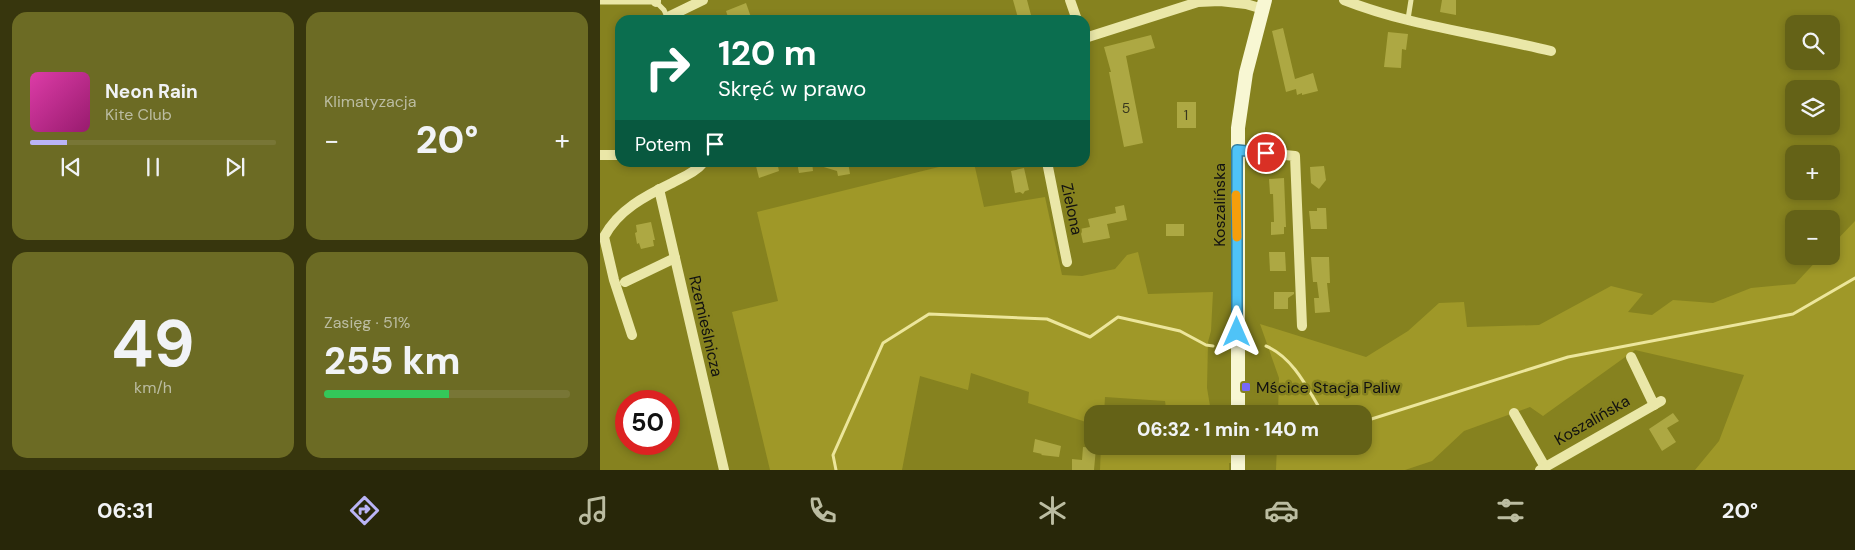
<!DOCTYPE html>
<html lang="pl">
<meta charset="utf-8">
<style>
:root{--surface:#646217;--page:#6c6b24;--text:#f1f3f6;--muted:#bbbca1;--line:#787636;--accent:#bab4f7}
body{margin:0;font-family:"DM Sans",sans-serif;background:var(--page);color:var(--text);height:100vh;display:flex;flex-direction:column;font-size:19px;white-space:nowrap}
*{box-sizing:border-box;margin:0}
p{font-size:16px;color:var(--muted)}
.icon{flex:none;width:28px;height:28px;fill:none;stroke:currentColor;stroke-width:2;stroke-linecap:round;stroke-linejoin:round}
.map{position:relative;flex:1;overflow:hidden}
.side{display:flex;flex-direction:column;gap:12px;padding:12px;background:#37360d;width:600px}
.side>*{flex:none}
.banner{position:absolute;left:15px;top:15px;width:475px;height:152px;border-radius:15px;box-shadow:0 2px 8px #0003;background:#0b6e4f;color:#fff;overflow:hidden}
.fabs{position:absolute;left:1185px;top:15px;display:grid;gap:10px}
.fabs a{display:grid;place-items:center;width:55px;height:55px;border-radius:10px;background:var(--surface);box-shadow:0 2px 8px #0003;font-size:25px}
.speed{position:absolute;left:15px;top:390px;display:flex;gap:10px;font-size:25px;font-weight:700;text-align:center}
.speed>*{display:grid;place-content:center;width:65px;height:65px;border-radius:50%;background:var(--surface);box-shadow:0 2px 8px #0003;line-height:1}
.speed .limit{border:8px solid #d22;background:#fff;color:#111}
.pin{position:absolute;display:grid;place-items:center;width:42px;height:42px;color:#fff;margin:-21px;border:2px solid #fff;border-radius:50%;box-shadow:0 1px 5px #0007}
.me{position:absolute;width:55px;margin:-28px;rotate:0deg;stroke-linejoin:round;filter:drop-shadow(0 0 4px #0008)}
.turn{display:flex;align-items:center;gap:18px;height:105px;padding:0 20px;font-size:22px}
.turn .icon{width:65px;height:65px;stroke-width:2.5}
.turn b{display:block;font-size:35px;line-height:42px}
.then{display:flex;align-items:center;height:48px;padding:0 20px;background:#0003;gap:10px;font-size:19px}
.big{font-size:38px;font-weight:800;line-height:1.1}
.side .widget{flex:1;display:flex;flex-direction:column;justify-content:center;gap:8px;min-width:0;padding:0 18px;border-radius:15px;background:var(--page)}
.side .dial{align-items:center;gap:0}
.dial b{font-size:65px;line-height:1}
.song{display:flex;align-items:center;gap:15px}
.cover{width:60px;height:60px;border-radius:8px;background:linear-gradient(135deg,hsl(320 70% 55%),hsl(320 70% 35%))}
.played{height:5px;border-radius:2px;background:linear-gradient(90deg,var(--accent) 15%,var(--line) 15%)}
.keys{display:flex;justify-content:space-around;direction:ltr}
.heat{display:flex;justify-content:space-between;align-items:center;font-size:28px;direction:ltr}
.charge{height:8px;border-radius:4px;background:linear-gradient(90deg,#34c759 51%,var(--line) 0)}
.side .tiles{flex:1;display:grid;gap:12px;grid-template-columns:repeat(2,1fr)}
.trip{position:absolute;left:484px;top:405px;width:288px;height:50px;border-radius:15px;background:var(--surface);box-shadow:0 2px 8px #0003;font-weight:800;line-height:50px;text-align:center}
.tab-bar{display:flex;height:80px;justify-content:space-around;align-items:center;background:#282709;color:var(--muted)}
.tab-bar .icon{width:35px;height:35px}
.tab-bar .active{color:var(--accent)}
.tab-bar b{font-size:22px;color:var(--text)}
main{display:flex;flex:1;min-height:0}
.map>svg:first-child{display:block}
.green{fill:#9f9828}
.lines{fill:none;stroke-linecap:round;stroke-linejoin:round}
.stream{stroke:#ece69b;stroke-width:3}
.building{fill:#ada843}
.service{stroke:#eae7a8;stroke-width:5}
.minor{stroke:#eae7a8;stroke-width:10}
.secondary{stroke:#f8f7d3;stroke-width:14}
.route-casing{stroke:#337fa1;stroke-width:12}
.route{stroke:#4fc3f7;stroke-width:9}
.slow{stroke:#f59e0b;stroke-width:9}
.poi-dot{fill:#7768f9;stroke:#86821f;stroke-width:2}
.labels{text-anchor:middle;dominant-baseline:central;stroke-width:5;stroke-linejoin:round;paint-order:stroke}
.number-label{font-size:14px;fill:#38371e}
.street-label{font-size:16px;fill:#111;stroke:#86821f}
.poi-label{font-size:16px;fill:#111;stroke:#86821f;text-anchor:start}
</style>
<main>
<section class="side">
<div class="tiles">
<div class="widget">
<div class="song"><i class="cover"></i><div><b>Neon Rain</b><p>Kite Club</p></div></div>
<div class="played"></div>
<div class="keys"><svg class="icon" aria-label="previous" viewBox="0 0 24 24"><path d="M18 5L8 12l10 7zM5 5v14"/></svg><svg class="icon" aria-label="pause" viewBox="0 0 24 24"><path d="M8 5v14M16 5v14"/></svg><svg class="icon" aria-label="next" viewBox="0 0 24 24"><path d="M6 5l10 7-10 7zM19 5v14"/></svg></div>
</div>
<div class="widget"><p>Klimatyzacja</p>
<div class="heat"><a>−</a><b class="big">20°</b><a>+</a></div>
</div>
<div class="widget dial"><b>49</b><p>km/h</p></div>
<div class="widget"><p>Zasięg · 51%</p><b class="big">255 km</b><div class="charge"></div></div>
</div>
</section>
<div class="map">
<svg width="1255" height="470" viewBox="0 0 1255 470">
<rect width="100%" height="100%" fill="#86821f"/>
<g class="green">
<polygon points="359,162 374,163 384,207 445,197 462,275 482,276 515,269 527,255 538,252 548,294 613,292 611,331 608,342 607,388 611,412 566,408 565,401 505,397 504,414 492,414 492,424 428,403 429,392 371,373 368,390 320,376 302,470 170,470 132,312 178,301 157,212"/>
<polygon points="1255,221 1255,470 1095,470 1119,441 1144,375 1035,350 943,416 930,407 864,431 832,461 805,470 676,470 677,446 762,446 762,414 678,414 679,378 660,324 766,357 808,331 839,303 864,302 867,327 939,325 1011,286 1043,294 1028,312 1052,315 1073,300 1113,303 1151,288 1195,284 1221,256 1231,256 1231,246"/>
<polygon points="501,446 632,446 632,463 629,463 629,470 500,470"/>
</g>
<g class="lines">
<g class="stream">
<path d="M666,346C693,357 708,389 723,414"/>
<polyline points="762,422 968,357 1193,314 1255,278"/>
<polyline points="236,470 233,455 283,343 329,314 447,319 490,337 518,317 580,331 606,345 613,346"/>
</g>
</g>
<g class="building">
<polygon points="413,0 427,0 431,15 418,18"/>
<polygon points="842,0 856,0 856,15 840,12"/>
<polygon points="146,3 152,20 129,20 126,11"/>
<polygon points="683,28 695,79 713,73 718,91 702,95 702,93 697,95 696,89 686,92 672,31"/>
<polygon points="788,32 808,34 806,50 802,49 801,68 784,67"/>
<polygon points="551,35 555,48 526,56 543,143 524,147 509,72 511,72 504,47"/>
<rect x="577" y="102" width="19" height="26"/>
<polygon points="155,162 177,162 179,171 159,178"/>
<polygon points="197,162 212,162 213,171 199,173"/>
<polygon points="217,162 248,162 250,174 238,176 237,171 217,165"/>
<polygon points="724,166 726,180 719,189 711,183 710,167"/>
<polygon points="424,168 429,190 425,191 423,194 420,192 415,193 411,171"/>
<polygon points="684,178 686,227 684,227 684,234 671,235 671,222 674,222 673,194 670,194 669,179"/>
<polygon points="524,205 527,220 507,224 510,238 483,243 480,229 490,227 488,219 516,213 515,207"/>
<polygon points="717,208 726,208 727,229 711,229 709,211 717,211"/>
<polygon points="51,222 55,240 53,240 54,246 41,249 39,243 37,244 35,233 37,232 36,225"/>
<rect x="566" y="224" width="18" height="12"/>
<polygon points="669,252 685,252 686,271 670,271"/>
<polygon points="711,257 729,257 730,283 727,283 730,312 715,313 714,298 719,298 717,282 713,282"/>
<polygon points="674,292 694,292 694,294 688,298 688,309 674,309"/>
<polygon points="1073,413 1079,421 1067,428 1076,442 1062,451 1049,429"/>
<polygon points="435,439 461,446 459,457 441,455 442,454 433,452"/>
<polygon points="483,447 496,448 494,470 472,470 472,459 482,460"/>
</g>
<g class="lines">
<g class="service">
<polyline points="0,2 56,2 64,10 68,19"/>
<polyline points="808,19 811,0"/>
</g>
<g class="minor">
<polyline points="56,0 56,2"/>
<polyline points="470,0 477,20"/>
<path d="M744,0C810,26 882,34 951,51"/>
<polyline points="68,17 103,0"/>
<polyline points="485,38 598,2 620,1 646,4 663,9"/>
<polyline points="637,150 695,156 702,326"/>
<polyline points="0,155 20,155"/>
<polyline points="447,162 467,262"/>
<polyline points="59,189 124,470"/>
<polyline points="25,282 75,258"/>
<path d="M32,335L14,280L4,237C18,210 45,196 72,183C83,177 96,172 104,162"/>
<polyline points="1031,357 1054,405"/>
<polyline points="914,413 945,467"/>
<polyline points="940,470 1061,401"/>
</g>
<g class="secondary">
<polyline points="638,414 638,128 646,73 665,0"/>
<polyline points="638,446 638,470"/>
</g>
</g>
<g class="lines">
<g class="route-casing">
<polyline id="route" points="637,332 637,150 666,153"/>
</g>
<use href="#route" class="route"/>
<polyline class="slow" points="636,195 637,237"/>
</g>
<rect class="poi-dot" x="641" y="382" width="10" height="10" rx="2.5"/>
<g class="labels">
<g class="number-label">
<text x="526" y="108">5</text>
<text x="586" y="115">1</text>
</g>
<g class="street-label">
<text transform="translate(619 205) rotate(-90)">Koszalińska</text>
<text transform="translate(472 209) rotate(78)">Zielona</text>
<text transform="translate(106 326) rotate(77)">Rzemieślnicza</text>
<text transform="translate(992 420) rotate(-30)">Koszalińska</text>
</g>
<g class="poi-label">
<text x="656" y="387">Mścice Stacja Paliw</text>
</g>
</g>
</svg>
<div class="fabs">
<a><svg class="icon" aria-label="search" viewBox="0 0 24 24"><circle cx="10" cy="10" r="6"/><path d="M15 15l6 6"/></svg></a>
<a><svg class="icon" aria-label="layers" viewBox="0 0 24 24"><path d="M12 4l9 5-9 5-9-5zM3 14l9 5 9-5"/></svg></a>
<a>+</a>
<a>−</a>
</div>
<div class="speed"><div class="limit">50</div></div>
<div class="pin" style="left:666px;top:153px;background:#d93025"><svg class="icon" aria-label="arrive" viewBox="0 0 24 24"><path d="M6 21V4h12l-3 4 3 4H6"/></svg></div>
<svg class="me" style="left:637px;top:332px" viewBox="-20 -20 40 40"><path d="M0-17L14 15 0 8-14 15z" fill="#4fc3f7" stroke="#fff" stroke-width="4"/></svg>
<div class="trip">06:32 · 1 min · 140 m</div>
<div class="banner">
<div class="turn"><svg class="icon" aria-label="right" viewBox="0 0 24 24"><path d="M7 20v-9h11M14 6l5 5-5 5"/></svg><div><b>120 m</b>Skręć w prawo</div></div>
<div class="then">Potem<svg class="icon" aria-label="arrive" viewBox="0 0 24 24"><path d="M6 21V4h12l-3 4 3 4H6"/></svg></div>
</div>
</div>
</main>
<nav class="tab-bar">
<b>06:31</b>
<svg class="icon active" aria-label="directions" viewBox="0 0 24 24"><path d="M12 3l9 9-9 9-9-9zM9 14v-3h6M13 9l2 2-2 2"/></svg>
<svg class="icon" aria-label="music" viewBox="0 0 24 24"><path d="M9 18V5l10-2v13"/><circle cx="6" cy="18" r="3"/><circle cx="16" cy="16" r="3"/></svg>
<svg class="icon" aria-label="phone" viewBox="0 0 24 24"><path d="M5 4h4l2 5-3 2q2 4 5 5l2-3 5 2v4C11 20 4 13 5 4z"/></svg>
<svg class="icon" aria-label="climate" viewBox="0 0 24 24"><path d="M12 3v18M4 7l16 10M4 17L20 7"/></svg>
<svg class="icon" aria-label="car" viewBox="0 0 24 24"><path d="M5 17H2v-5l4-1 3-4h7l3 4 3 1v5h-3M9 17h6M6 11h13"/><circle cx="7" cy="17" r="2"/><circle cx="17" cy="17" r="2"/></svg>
<svg class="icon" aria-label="filters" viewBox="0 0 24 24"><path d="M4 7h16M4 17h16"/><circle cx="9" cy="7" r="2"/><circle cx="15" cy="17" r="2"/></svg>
<b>20°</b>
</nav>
